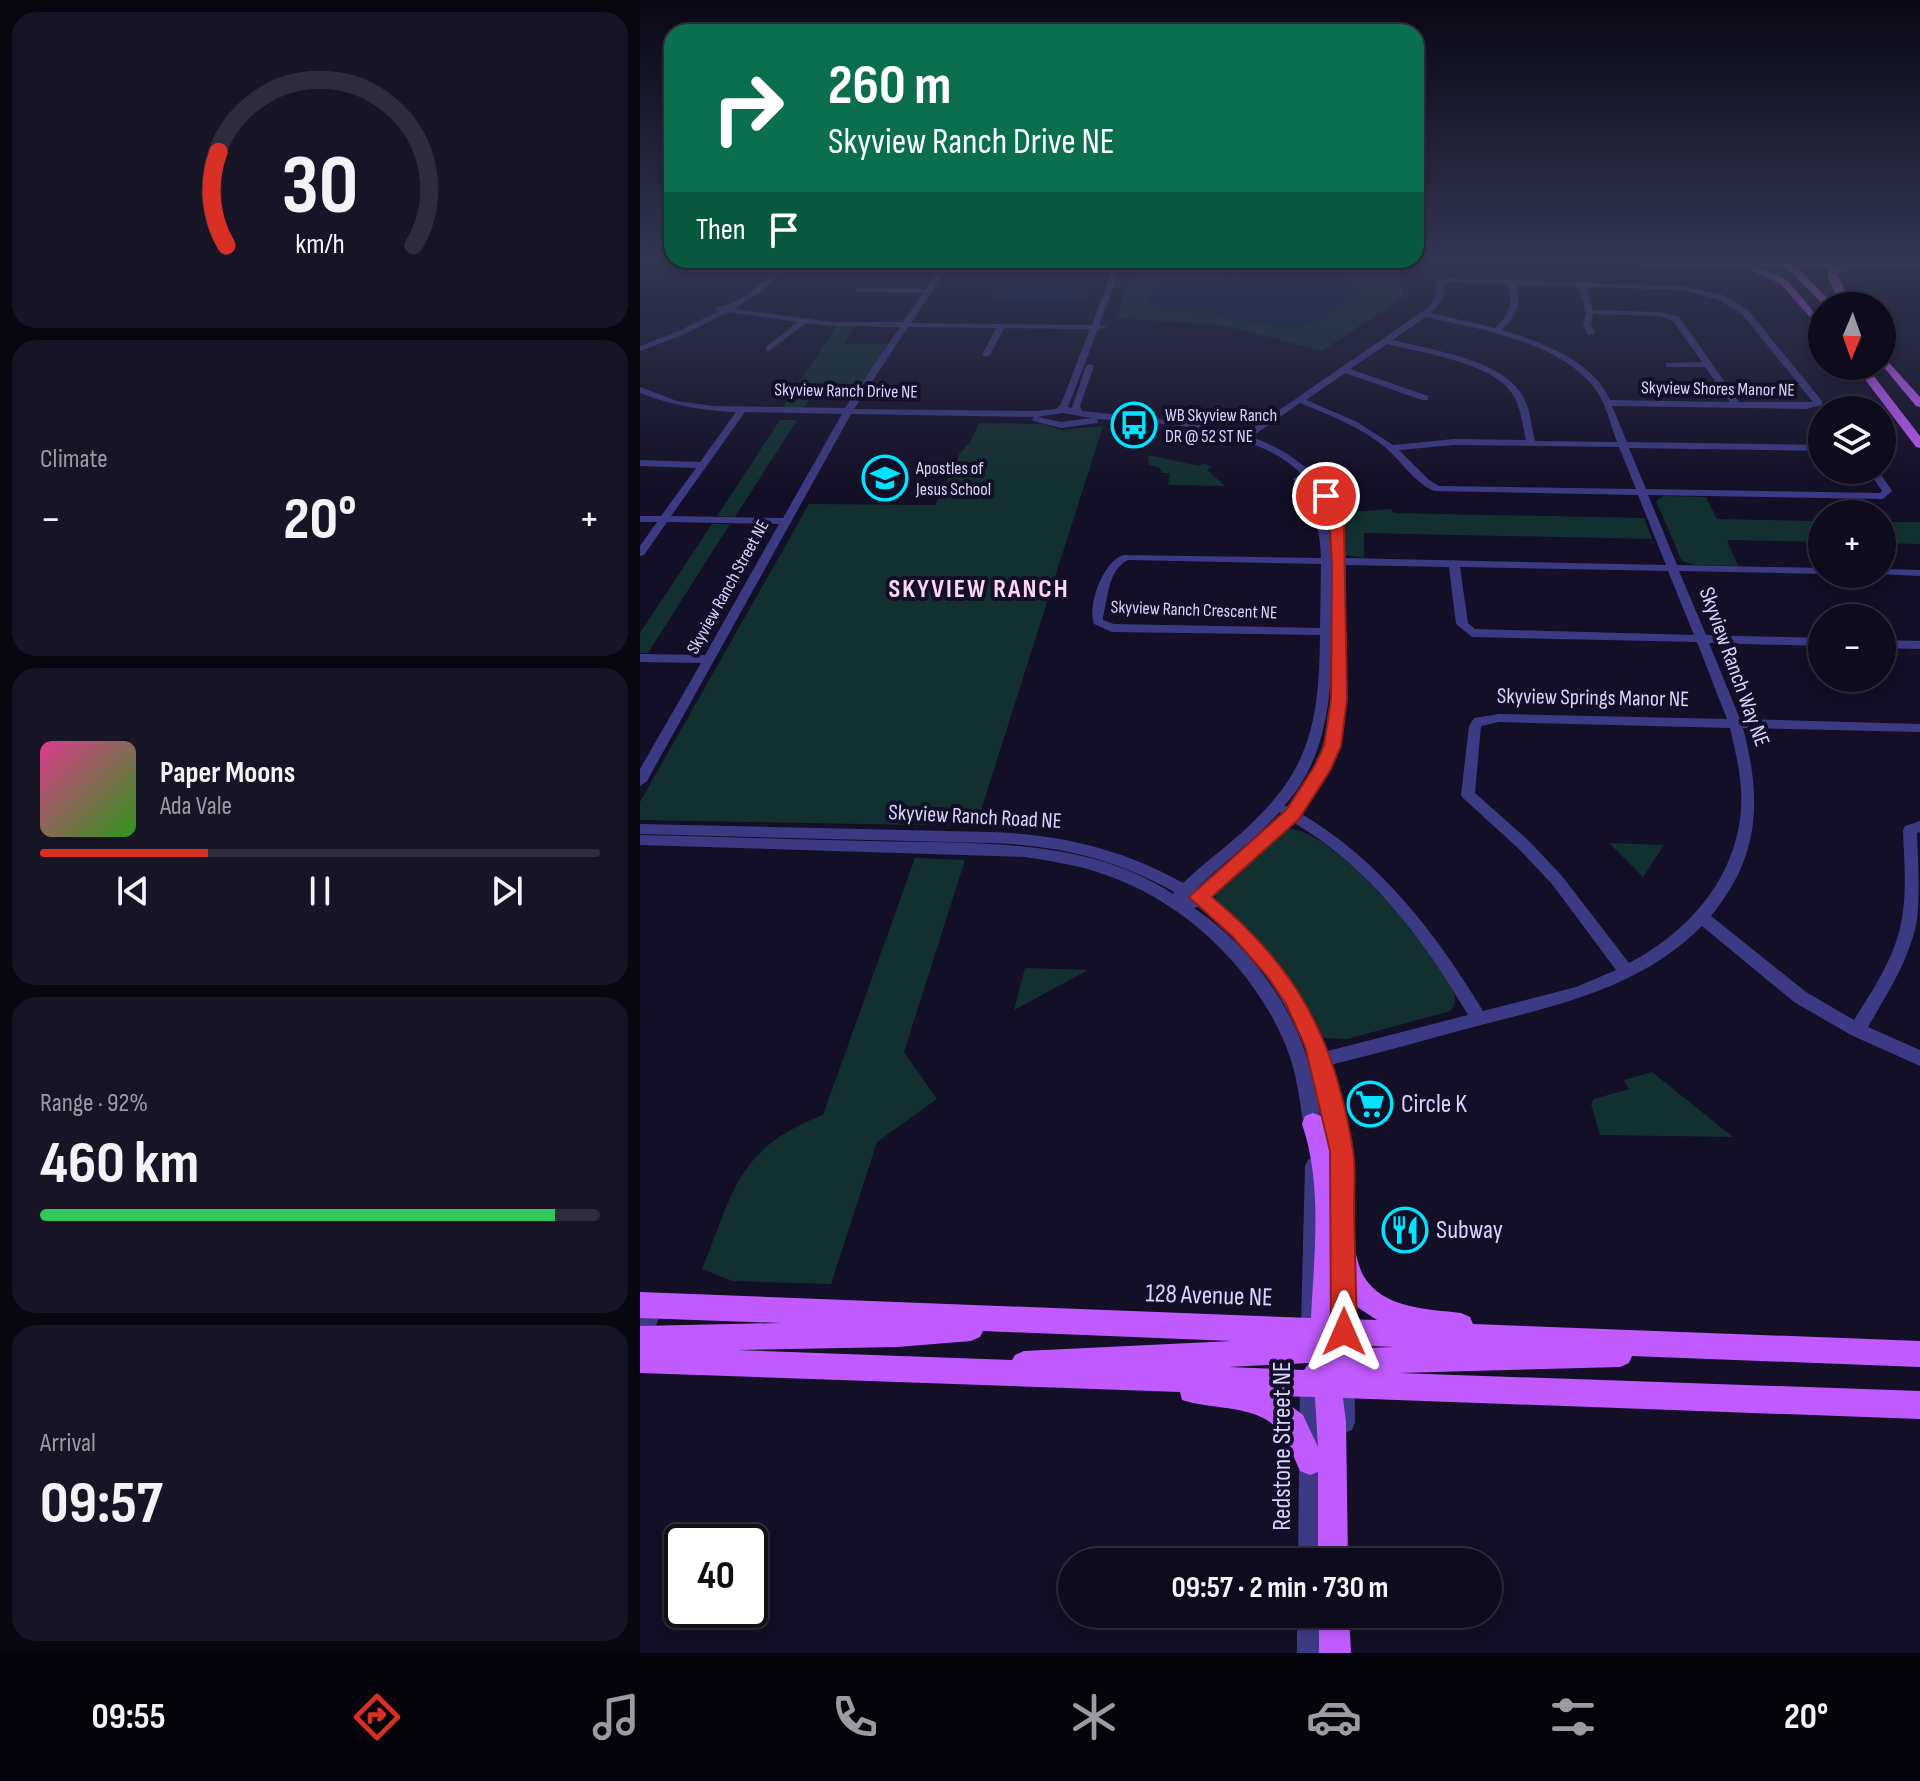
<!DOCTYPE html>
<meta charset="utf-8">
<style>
:root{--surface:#0e0b1c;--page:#171425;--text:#f1f3f6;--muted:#9b9ba3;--line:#2e2b3b;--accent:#d93025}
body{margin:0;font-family:"Sofia Sans Condensed",sans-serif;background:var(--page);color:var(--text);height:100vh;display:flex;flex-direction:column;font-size:30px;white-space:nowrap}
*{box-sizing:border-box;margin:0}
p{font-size:26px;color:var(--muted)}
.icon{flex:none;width:44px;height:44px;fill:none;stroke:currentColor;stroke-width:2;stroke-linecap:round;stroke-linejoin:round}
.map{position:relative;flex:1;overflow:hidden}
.details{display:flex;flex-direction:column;gap:12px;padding:12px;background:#08060f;width:640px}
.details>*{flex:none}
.banner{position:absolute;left:24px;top:24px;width:760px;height:244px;border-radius:24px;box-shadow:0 4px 12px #0003,0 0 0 2px var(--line);background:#0b6e4f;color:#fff;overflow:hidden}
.needle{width:52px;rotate:182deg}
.controls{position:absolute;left:1168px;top:292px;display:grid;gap:16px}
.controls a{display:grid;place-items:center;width:88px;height:88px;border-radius:50%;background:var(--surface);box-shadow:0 4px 12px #0003,0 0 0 2px var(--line);font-size:40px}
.speed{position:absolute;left:24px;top:1524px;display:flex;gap:16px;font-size:40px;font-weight:700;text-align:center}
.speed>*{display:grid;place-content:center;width:104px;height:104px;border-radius:50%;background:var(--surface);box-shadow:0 4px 12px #0003,0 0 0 2px var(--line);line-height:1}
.speed .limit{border:4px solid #111;border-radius:12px;background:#fff;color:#111}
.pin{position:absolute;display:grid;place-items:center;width:68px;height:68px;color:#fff;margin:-34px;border:4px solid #fff;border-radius:50%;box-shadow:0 2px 8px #0007}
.me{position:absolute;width:88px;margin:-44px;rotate:0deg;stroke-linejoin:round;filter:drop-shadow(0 0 6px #0008)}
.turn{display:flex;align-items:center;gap:28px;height:168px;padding:0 32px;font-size:36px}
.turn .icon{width:104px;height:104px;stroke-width:2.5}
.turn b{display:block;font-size:56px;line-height:68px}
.then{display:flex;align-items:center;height:76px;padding:0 32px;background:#0003;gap:16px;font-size:30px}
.big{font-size:60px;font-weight:700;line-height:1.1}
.details .tile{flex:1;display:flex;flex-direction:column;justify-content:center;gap:12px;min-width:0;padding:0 28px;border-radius:24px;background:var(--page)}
.details .dial{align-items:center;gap:0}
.dial svg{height:208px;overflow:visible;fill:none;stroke:var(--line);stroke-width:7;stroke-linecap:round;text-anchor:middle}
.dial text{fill:var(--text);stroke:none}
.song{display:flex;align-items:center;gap:24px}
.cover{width:96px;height:96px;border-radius:12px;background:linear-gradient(135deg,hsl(330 70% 55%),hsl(110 70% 35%))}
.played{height:8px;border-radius:4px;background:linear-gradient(90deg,var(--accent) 30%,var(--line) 30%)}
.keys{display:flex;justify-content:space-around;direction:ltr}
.heat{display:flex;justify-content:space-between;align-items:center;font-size:44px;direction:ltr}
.charge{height:12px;border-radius:6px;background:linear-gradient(90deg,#34c759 92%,var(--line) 0)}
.trip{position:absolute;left:418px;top:1548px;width:444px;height:80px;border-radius:40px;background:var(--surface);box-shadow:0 4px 12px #0003,0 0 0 2px var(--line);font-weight:700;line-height:80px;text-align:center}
.tabs{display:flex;height:128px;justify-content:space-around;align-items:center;background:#06040b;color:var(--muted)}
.tabs .icon{width:56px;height:56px}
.tabs .on{color:var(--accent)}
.tabs b{font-size:36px;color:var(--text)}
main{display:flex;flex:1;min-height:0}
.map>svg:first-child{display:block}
.green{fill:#12302f}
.water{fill:#0a1f44}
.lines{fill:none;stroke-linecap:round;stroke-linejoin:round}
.minor{fill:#3d3a85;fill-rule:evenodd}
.major{fill:#c25bff;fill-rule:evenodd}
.route{fill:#d93025;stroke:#8d1f18;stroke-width:2}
.labels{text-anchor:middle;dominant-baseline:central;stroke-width:8;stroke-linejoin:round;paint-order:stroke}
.far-street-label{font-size:18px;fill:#d9d4ff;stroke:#130f26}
.far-poi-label{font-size:18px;fill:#d9d4ff;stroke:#130f26;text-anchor:start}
.street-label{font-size:22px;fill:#d9d4ff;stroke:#130f26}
.far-district-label{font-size:26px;font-weight:bold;letter-spacing:2px;fill:#ffd6f0;stroke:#130f26}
.near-poi-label{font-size:26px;fill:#d9d4ff;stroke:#130f26;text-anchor:start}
.near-street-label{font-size:26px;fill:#d9d4ff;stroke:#130f26}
</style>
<main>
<section class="details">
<div class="tile dial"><svg viewBox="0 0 100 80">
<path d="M14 69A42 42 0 1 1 86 69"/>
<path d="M14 69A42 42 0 0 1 11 33" stroke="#d93025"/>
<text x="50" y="56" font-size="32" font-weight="700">30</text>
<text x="50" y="72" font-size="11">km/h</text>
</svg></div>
<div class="tile"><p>Climate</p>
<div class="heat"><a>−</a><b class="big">20°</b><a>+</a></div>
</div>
<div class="tile">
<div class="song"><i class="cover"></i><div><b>Paper Moons</b><p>Ada Vale</p></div></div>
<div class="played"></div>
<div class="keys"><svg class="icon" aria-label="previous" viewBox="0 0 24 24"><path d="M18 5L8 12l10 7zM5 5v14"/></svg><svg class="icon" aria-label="pause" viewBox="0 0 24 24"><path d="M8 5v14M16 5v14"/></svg><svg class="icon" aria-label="next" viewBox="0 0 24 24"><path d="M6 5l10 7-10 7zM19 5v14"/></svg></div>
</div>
<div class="tile"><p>Range · 92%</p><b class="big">460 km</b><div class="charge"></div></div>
<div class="tile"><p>Arrival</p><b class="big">09:57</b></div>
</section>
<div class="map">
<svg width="1280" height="1653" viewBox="0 0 1280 1653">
<rect width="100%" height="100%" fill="#130f26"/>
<g class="green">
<polygon points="759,262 763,297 682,351 582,325 476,318 495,265"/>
<polygon points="198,324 216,324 204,344 252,344 222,391 176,390 162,410 141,410"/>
<polygon points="140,420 157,420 95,517 77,516"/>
<polygon points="339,423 402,424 422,430 463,426 336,826 0,820 0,802 169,504 295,505 320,453 330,442"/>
<polygon points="508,455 559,466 563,463 572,467 567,470 585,486 528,485 530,473 522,473 519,467 509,465"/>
<polygon points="1023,496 1066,497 1077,519 1182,521 1182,542 1087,540 1098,566 1054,565 1042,561 1016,501"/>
<polygon points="751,509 754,513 1004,518 1012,539 724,533 724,558 704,555 699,513"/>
<polygon points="1242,522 1280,522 1280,544 1242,543"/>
<polygon points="72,524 90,524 8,653 0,653 0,633"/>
<path d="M646,829C688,823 801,954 814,993C816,1000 814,1005 811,1011L707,1039L684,1038L644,972L624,946L575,901L578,887Z"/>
<polygon points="969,843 1024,845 1003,877"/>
<path d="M275,858L325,860L264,1052L297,1099L237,1142L191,1284L92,1281L62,1269C94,1191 97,1148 183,1115Z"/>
<polygon points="385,968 448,970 374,1010"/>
<polygon points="1012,1072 1093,1137 960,1135 951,1104 954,1099 989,1089 984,1080"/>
</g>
<g class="water">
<polygon points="365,269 380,271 373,284 376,288 446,291 442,300 437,302 354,300 351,295 361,284 361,273"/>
<polygon points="695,273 714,279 718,286 718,293 676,320 660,327 645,329 578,315 523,311 508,303 513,287 532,278"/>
</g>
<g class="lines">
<g class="minor">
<path d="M148,260H156L121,291L94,309L191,322H263L283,293L220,292L216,290L217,288L286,289L298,270L295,266L259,260L297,262L303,266L312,261L335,260L314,265L305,271L271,323L452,325L476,260H484L459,325L468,327L458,329L428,407L432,408L446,366L450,364L454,366L440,406L442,411L554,423L603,435L789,307L796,297L795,282L806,278L1042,286L1083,295L1108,310L1182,401V405L1166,409L972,406L987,442L1182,445V451L989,448L1006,489L1240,493L1242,491L1228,470H1238L1252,491L1243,499L1008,495L1037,565L1182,568V574L1039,571L1066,635L1182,638V646L1069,643L1100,719L1280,724V732L1103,728C1122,801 1120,856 1071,916L1166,992L1214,1020C1234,988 1256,956 1262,918C1267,889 1264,859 1263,830L1265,826L1280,821V832L1277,833C1278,862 1280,891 1277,920C1270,959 1247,994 1228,1027L1280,1050V1066L1211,1035L1154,1002L1062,926C1000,988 919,1005 837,1026C788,1039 739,1053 690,1065L705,1120L712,1170L715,1422L712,1430L704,1433L696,1430L693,1422V1170L687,1120L674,1069L670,1068L676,1088L682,1130L679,1136L673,1138L667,1136L664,1130C660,1102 657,1073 646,1046C614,968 544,901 463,874C438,865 411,861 385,857L0,845V835C77,837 154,839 231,841C332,844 445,836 533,894L534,892C477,859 416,845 350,843L0,834V824L350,832C418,834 484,849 543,883C567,860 595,841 618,817C674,762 679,710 680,635L472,632L454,624C447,605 463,562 483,555L681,558C680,526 672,504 653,479L658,476C684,492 691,530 691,558H695C693,499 663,461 607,442L605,445H599V439C553,424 503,422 456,419L458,421L457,423L421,428L393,421L392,419L395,417L211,414L7,781L0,786V769L61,663L0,662V654L65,655L139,524L27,522L4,555L0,556V546L17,522H0V516H21L56,468L0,466V460L60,462L96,412C62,411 32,405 0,393V387L37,401L73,406L205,408L260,327L191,326L166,323L129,351H126V347L158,322L88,312L45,334L0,351V346L39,331L79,311L75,309L76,307C99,307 131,276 148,260ZM806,282L869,284C873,303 869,315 855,328L791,313L804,297L803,283ZM877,285L939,287L946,312L943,325L948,335H951L955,333L951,325L953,314L1020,316L1033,321L1062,362L1029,363H1026V367H1065L1090,402L970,400C953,360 901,342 862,330C876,317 881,304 877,285ZM947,287L1042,290L1077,299L1102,314L1173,402H1099L1039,317L1021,312L953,310ZM786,317C840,329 921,342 956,390C966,404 971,426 977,442L895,441C891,425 890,406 881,393C857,358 791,350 752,340ZM268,327L356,328L342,355L346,357L350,355L364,328L450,329L421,404L416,409L396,411L214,409ZM747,344C782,353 858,363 875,398C881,411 883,427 886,440L814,439L753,445L717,422L666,400L705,373L782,400H788V396L710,369ZM660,403C690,415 721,427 746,448C762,462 774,482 794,491L998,495L1026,565L706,558C703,496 669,457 611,437ZM105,412L202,414L143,518L31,516ZM422,413L452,418L421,422L397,417ZM814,445L979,447L996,489L799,486L789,480L759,450ZM488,560L681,564L680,628L474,624L463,620V617C468,597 468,570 488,560ZM692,564H695L693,629H692ZM706,565L809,567L816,624L832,637L1057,642L1087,719L859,714L834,718L829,726L821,795L823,798L879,849L912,884L976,970L936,987L843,1011C795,932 741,861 660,813C707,750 706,707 705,632C705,610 706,587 706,565ZM820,567L1028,571L1054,635L835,629L828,623ZM692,635C695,644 694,660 694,671C693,722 682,765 650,806H644C687,759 692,696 692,635ZM859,722L1090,728C1096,754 1103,781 1101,808C1097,877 1049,932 989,963L922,876L889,841L835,793L841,726ZM640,812L642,815L608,847L555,889L618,834ZM653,822C730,868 783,938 828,1015L684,1052C654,982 627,945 568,898L633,842ZM558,907C614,953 641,989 669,1056L667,1058C649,1000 605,942 554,908Z"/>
<polygon points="1242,569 1280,570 1280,576 1238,574 1242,574"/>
<polygon points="1242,640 1280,641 1280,649 1242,648"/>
<polygon points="674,1157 680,1160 683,1166 681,1326 678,1333 671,1336 664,1333 661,1326 665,1166 668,1160"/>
<polygon points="14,1296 21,1299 24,1306 7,1347 0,1350 0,1316 7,1299"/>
<polygon points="670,1368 677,1371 680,1378 682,1562 658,1562 660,1378 663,1371"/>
<rect x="657" y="1614" width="24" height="39"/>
</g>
<g class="major">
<polygon points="120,260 137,260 141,266 133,268"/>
<polygon points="288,260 603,260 598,263 293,263"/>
<polygon points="825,260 1280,262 1280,268 1215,267 1197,274 1212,306 1202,306 1187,276 1190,270 1199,267 1156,266 1195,306 1185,306 1145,266 1116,266 1147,280 1182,322 1182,331 1141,284 1110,270 1111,266 830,263"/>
<polygon points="1242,355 1280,397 1280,407 1276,406 1242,365"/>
<polygon points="1215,366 1226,366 1280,436 1280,448 1276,447"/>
<path d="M673,1113L681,1116C699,1156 698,1201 698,1244L704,1242L713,1245C717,1255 718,1266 723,1275C742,1309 788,1309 821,1313L830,1317L833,1324L1280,1341V1367L992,1356L989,1363L980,1367L759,1373L1280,1391V1419L703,1398L706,1422L708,1562H678V1472L670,1475L660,1471C640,1423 632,1414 579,1407C566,1405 554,1404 542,1400L540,1392L0,1373V1326L141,1323L0,1318V1292L671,1318C674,1255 683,1185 662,1124L665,1116ZM698,1276L714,1305L737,1320L697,1319ZM343,1331L592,1341L384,1351L375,1355L372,1360L97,1350L257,1347L331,1341L340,1337ZM706,1345L754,1347L722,1348L684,1358ZM669,1363L664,1370L588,1367ZM638,1396L675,1397L678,1447L663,1415Z"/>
<polygon points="679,1614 709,1614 711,1653 679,1653"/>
</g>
</g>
<linearGradient id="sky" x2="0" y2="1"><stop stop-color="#0a0815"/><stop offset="0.53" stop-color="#333752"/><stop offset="1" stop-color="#333752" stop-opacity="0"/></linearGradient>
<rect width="1280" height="491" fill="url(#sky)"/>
<path class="route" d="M686,492L692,496L704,526L707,699L701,746L691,769L659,819L572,897C658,968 695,1039 713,1150C716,1169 714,1191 714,1210C715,1251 716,1291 717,1332L714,1341L704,1345L695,1341L691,1332L690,1151L665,1046L646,1004L628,977L593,937L549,897L646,810L674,767L684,746L691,699L692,567L690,526L679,496Z"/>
<defs>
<g id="bus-ring" transform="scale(2.3)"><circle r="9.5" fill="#130f26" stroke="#00e5ff" stroke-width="1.5"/><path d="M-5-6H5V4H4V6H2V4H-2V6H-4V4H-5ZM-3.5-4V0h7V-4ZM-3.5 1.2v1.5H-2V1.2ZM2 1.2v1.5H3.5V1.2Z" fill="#00e5ff"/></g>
<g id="school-ring" transform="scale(2.3)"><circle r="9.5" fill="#130f26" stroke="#00e5ff" stroke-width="1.5"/><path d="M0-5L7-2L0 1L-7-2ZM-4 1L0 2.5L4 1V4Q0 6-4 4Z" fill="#00e5ff"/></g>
<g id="supermarket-ring" transform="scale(2.3)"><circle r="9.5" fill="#130f26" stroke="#00e5ff" stroke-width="1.5"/><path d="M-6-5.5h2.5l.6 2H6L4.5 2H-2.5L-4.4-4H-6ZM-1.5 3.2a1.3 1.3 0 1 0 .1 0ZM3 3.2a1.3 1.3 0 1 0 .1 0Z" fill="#00e5ff"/></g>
<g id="restaurant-ring" transform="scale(2.3)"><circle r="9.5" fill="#130f26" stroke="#00e5ff" stroke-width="1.5"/><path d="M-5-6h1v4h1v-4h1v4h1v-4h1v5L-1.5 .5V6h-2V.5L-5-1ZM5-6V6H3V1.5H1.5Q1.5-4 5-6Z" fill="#00e5ff"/></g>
</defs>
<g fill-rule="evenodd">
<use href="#bus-ring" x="494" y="425"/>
<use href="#school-ring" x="245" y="478"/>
<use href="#supermarket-ring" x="730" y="1104"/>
<use href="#restaurant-ring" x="765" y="1230"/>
</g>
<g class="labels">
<g class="far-street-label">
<text transform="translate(1078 389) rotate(1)">Skyview Shores Manor NE</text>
<text transform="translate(206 391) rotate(1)">Skyview Ranch Drive NE</text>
<text transform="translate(88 587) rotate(-61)">Skyview Ranch Street NE</text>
<text transform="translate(554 610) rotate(2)">Skyview Ranch Crescent NE</text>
</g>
<g class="far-poi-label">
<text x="525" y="415">WB Skyview Ranch<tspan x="525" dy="21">DR @ 52 ST NE</tspan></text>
<text x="276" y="468">Apostles of<tspan x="276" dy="21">Jesus School</tspan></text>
</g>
<g class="street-label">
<text transform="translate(1094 667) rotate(70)">Skyview Ranch Way NE</text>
<text transform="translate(953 698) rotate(1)">Skyview Springs Manor NE</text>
<text transform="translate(335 817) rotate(3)">Skyview Ranch Road NE</text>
</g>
<g class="far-district-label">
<text x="339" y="589">SKYVIEW RANCH</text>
</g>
<g class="near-poi-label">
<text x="761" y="1104">Circle K</text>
<text x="796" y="1230">Subway</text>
</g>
<g class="near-street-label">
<text transform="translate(569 1296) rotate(2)">128 Avenue NE</text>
<text transform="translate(642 1446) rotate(-90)">Redstone Street NE</text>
</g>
</g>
</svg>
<div class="controls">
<a><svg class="needle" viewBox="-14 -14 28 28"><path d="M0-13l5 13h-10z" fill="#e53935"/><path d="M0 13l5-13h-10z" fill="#9b9ba3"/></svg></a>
<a><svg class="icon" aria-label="layers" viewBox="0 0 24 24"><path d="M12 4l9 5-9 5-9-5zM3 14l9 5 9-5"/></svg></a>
<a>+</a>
<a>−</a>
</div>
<div class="speed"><div class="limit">40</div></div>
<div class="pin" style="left:686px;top:496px;background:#d93025"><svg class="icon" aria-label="arrive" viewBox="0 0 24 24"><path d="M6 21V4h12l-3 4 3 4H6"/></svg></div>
<svg class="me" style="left:704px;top:1332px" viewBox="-20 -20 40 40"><path d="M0-17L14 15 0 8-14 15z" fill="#d93025" stroke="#fff" stroke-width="4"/></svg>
<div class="trip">09:57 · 2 min · 730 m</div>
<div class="banner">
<div class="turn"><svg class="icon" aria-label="right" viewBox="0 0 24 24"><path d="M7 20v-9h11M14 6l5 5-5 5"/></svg><div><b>260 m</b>Skyview Ranch Drive NE</div></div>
<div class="then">Then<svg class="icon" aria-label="arrive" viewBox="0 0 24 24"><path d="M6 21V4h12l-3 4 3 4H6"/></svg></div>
</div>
</div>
</main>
<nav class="tabs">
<b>09:55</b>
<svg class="icon on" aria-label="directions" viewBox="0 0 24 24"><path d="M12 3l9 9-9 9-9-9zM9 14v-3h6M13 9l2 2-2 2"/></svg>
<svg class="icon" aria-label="music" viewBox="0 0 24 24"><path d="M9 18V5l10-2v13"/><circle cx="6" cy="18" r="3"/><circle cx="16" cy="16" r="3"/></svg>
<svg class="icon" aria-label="phone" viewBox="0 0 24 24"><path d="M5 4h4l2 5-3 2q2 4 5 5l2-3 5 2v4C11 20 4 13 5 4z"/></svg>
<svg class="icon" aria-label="climate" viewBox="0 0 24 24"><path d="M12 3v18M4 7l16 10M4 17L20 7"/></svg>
<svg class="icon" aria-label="car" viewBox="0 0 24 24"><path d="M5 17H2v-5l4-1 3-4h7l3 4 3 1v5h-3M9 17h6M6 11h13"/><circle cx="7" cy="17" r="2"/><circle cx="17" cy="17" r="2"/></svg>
<svg class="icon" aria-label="filters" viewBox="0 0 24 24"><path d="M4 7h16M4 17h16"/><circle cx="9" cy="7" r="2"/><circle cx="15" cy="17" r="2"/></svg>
<b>20°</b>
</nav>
